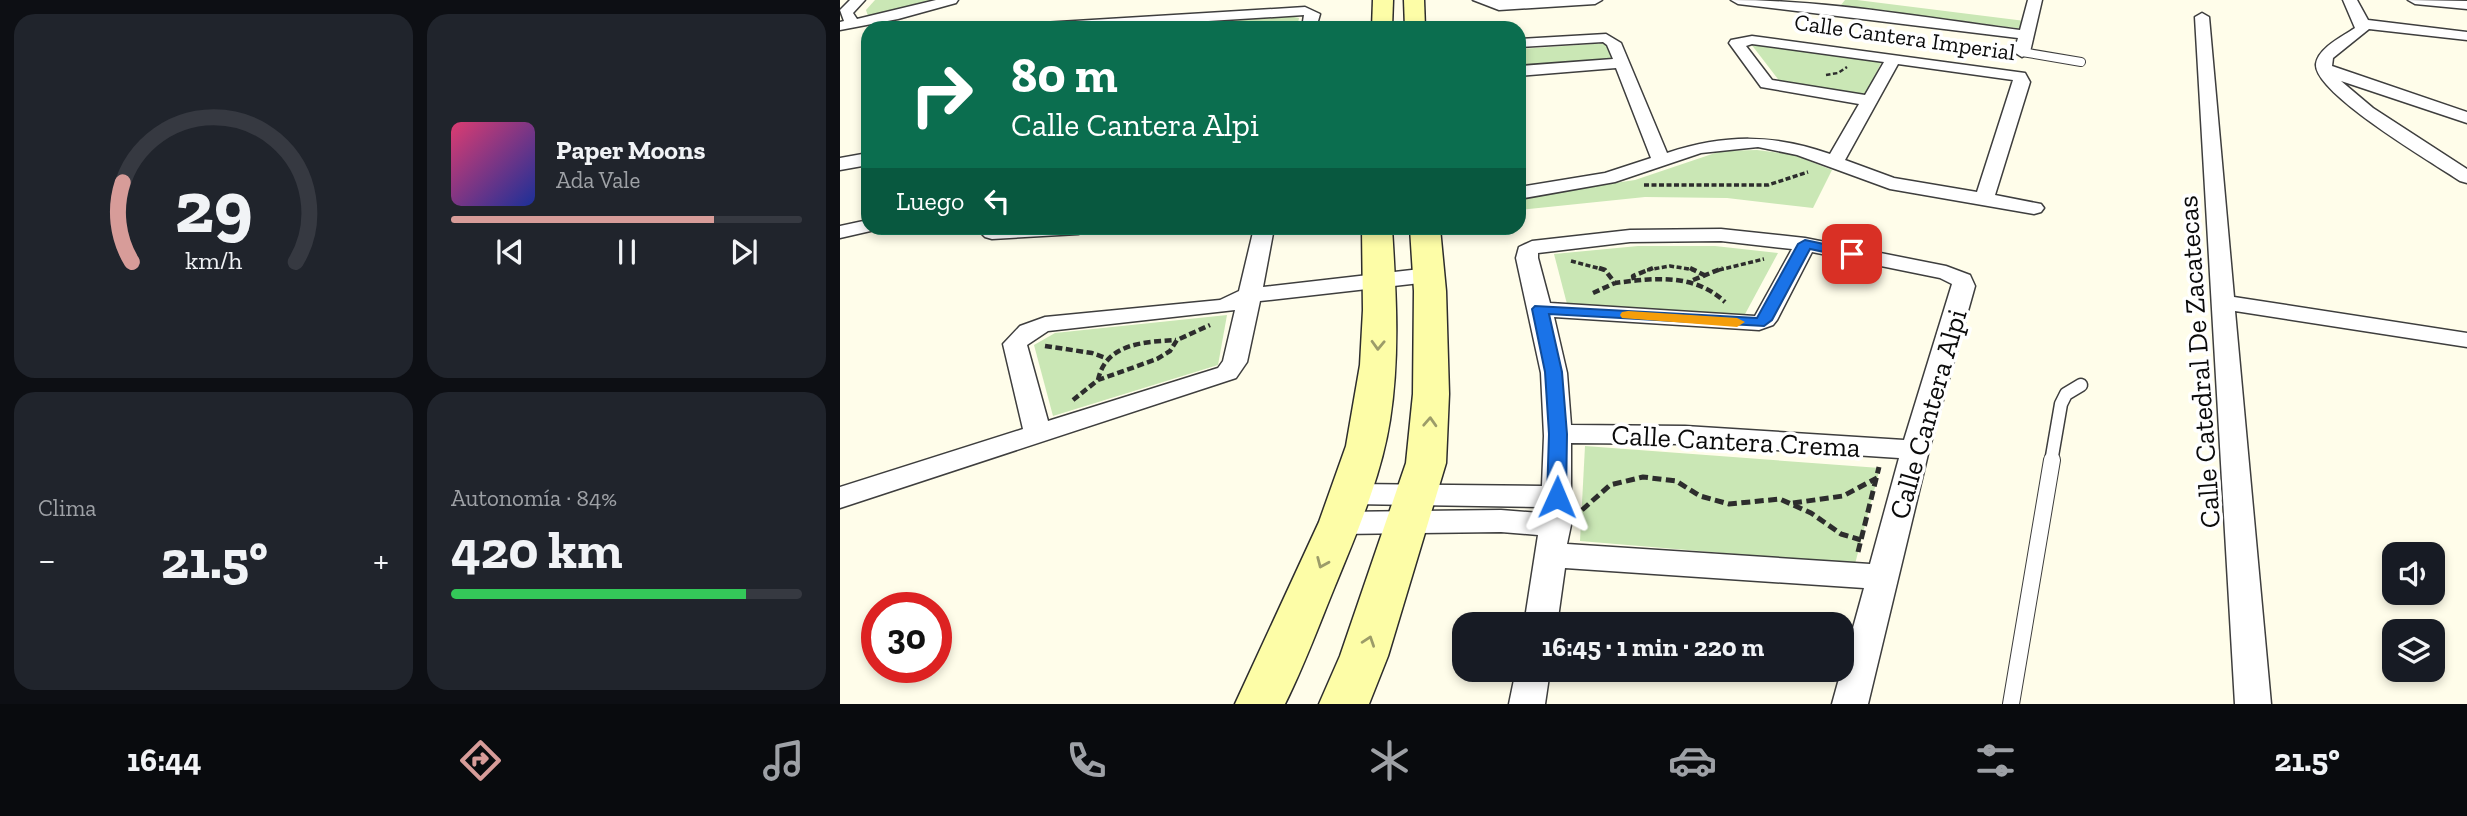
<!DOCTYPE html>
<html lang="es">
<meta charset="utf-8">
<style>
:root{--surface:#171b24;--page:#20242c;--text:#f1f3f6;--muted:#9ea1a6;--line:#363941;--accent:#d79c99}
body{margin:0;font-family:"Zilla Slab",serif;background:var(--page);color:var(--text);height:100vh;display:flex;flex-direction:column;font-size:26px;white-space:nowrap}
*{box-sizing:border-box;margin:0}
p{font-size:23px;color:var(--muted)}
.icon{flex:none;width:38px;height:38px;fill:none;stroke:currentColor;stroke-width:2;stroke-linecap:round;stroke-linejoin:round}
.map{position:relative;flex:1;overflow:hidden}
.drawer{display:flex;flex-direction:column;gap:14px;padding:14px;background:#0d0f14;width:840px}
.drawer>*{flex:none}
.banner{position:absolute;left:21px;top:21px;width:665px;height:214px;border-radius:21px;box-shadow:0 4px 10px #0003;background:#0b6e4f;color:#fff;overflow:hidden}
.controls{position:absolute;left:1542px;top:542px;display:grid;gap:14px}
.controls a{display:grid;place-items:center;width:63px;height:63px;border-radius:14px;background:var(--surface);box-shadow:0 4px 10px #0003;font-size:35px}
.speed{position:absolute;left:21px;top:592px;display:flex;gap:14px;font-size:35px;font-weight:700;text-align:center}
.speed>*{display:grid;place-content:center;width:91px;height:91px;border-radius:50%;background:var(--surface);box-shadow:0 4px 10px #0003;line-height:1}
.speed .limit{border:10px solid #d22;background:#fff;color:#111}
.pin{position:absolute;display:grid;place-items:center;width:60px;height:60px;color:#fff;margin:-30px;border-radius:14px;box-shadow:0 4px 10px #0006}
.me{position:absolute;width:77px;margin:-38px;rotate:1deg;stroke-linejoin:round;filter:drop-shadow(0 0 5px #0008)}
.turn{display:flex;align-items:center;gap:24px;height:147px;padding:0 35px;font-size:32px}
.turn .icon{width:91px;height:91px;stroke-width:2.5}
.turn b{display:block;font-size:49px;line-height:60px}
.then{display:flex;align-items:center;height:66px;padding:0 35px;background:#0003;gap:14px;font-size:26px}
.big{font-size:52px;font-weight:700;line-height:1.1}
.drawer .tile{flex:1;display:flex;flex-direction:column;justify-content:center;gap:10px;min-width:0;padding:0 24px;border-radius:21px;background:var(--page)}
.drawer .dial{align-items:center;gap:0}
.dial svg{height:182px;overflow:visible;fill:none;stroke:var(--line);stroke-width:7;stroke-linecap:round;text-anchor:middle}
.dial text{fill:var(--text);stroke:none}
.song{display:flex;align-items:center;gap:21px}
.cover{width:84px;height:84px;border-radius:10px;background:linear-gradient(135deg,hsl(340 70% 55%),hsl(230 70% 35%))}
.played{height:7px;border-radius:4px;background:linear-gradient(90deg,var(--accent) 75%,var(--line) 75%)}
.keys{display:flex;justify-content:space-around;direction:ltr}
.heat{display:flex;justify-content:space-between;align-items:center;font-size:38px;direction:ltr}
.charge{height:10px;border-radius:5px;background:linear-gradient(90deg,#34c759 84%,var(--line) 0)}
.drawer .tiles{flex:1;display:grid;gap:14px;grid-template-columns:repeat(2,1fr)}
.trip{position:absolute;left:612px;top:612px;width:402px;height:70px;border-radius:21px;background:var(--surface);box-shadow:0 4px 10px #0003;font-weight:700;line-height:70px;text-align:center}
.menu{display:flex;height:112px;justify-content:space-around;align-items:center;background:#090b0e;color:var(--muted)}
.menu .icon{width:49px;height:49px}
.menu .current{color:var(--accent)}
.menu b{font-size:32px;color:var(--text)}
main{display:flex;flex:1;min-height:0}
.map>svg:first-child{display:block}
.green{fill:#cae7b5}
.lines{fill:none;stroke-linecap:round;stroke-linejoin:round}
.service-far2-casing{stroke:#3e3e3e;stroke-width:10}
.service-far1-casing{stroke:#3e3e3e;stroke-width:15}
.service-casing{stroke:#3e3e3e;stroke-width:18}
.minor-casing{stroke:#3e3e3e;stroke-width:3}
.secondary-casing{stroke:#2d2d2d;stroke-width:3}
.path-far3{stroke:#2d2d2d;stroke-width:2.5;stroke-dasharray:4.5 2.5;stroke-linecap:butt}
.path-far2{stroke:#2d2d2d;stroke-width:3.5;stroke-dasharray:5 2.5;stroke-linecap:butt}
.path-far1{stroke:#2d2d2d;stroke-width:4.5;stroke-dasharray:7 3.5;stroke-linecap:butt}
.path{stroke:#2d2d2d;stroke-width:5;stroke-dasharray:9 4.5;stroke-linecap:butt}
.service-far2{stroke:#fff;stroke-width:8}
.service-far1{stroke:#fff;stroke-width:12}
.service{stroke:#fff;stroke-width:16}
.minor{fill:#fff;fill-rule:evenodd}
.secondary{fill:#fdfda7;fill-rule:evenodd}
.oneway{stroke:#9c9c69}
.route{fill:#1a73e8;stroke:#114b97;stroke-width:2}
.slow{fill:#f59e0b}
.labels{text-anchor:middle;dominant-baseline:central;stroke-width:7;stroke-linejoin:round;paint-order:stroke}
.far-street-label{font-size:23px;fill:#0b0b0b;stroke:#fff}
.street-label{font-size:28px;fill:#0b0b0b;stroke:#fff}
</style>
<main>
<section class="drawer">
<div class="tiles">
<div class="tile dial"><svg viewBox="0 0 100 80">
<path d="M14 69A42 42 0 1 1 86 69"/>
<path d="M14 69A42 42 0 0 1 10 34" stroke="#d79c99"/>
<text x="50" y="56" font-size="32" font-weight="700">29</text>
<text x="50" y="72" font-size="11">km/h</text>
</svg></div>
<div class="tile">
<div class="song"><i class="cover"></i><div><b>Paper Moons</b><p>Ada Vale</p></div></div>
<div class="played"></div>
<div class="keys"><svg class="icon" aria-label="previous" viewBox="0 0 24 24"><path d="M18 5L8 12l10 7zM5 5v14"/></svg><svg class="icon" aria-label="pause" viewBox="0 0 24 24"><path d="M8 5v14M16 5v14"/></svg><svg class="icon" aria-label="next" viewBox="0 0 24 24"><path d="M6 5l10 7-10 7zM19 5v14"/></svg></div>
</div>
<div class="tile"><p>Clima</p>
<div class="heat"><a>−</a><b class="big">21.5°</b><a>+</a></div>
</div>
<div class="tile"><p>Autonomía · 84%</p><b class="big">420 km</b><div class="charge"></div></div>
</div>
</section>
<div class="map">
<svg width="1627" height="704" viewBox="0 0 1627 704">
<rect width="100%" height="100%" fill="#fffdea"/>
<g class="green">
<polygon points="35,0 103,0 35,17 28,16 26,10"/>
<polygon points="1005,0 1017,0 1185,21 1183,29 1001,5"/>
<polygon points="449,16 459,18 457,28 369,28 366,24 374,21"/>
<polygon points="768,43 775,60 679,67 679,49"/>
<polygon points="911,44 1042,61 1025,96 941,83"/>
<polygon points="917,150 954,155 992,170 973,208 887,198 805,197 679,210 679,197 795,180 881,151"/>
<polygon points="798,246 875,246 938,253 904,316 727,304 714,254"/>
<polygon points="387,315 378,365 213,416 194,345 215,333"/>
<polygon points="745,446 1040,468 1015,564 740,541"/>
</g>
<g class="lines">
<g class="service-far2-casing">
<polyline id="service-far2" points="1182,52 1241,62"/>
</g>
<g class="service-far1-casing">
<polyline id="service-far1" points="1211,462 1221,404 1226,394 1241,385"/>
</g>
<g class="service-casing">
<polyline id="service" points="1171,704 1212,460"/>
</g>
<g class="minor-casing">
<g id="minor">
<polygon points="10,0 25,0 13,13 17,19 96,0 118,0 116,3 58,19 0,30 0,22 4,21 0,10"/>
<polygon points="633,0 762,0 755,4 659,10"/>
<path d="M891,0C988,0 1084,18 1180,30L1188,0H1202L1190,52L1182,57L1174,52L1178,38L898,4Z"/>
<path d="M1503,0H1517L1528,20L1627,32V40L1529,29L1493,58L1492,66L1627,112V123L1501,81L1533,108L1627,169V183L1620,181C1595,164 1473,93 1476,64C1478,48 1503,36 1515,28Z"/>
<polygon points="1568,0 1627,1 1627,9 1575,4"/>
<polygon points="465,7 480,14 476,28 462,28 464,15 257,28 179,28 186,24"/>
<polygon points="1362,13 1369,17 1394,297 1627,333 1627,347 1395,311 1431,704 1395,704 1355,17"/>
<path d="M766,34L781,43L827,153C885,134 933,134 990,154L1019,104L921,87L889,43L891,40L912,36L1185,73L1190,82L1155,195L1201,204L1204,208L1201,212L1194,214L1050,189L957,155L918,147L861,153L775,182L679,199V187L765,173L811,158L776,68L679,76V66L773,59L767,45L763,42L679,47V39ZM912,44L1044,62L1025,95L932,80L906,46ZM1058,64L1173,80L1137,192L1054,178L1005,160Z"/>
<polygon points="28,153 28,165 0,170 0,158"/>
<polygon points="28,220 28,228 37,228 35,230 0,238 0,226"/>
<polygon points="136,228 248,228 245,232 238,234 152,239 145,237"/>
<path d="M414,228H434L423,287L589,268L597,270L600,275L597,280L589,282L420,301L407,362L396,378L0,508V487L183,429L163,344L180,326L205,317L380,300L399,291ZM395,310L383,361L378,368L208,421L187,345L208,331Z"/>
<path d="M881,229L965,238L1106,266L1130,275L1135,286L1089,450L1028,704H992L1024,588L725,568L717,625H684L698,535L661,532L499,534L488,531L484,523L488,515L499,512L661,510L700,513L701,507L512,504L502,501L498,494L502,487L512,484L702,486L704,436L701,373L676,258L679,247L692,241L790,230ZM881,241L952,249L915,316L710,303L698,258V253L790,242ZM972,252L1100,278L1112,284L1064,440L845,426L731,425L727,373L714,317L919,330L933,325L937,320ZM731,443L845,444L1059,458L1030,564L727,544L731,525Z"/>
<polygon points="676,670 710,670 705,704 669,704"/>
</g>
</g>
<g class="secondary-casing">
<g id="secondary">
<polygon points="533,0 553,0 552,28 532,28"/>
<polygon points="564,0 584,0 585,28 565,28"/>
<path d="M522,228H552C556,292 560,356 550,420C541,478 517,532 495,586C479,625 464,666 445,704H395L479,522L506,446L520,365L523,310Z"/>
<polygon points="570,228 600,228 606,291 609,394 606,463 548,656 529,704 479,704 500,656 566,463 573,394 574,291"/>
</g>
</g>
<polyline class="path-far3" points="986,75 998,73 1007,67"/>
<g class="path-far2">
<polyline points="804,185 928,185 968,172"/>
<polyline points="731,261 765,270"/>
<polyline points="807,270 830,266 855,270"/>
<polyline points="879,270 924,259"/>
</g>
<g class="path-far1">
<path d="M759,268L765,270L775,283C815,278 854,273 885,302"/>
<polyline points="850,268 866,276"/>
<polyline points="794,280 793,276 813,268"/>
<polyline points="853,280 883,268"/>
<polyline points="753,293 775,283"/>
<polyline points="205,346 252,353 266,358"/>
<path d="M258,380C266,343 304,342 336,340"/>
<polyline points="233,400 258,380 317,359 330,351 337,340 370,325"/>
</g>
<g class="path">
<polyline points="953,503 1003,496 1037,478"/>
<polyline points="742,510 770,485 803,477 836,481 860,496 889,504 940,499 971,513 1001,534 1021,540"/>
<polyline points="1018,552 1039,467"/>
</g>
<use href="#service-far2" class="service-far2"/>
<use href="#service-far1" class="service-far1"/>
<use href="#service" class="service"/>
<use href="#minor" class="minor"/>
<use href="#secondary" class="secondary"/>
</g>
<defs><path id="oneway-chevron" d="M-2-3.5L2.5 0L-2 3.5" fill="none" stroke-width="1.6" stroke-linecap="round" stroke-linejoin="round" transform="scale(1.75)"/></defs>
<g class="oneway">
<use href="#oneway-chevron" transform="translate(538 345) rotate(92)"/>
<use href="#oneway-chevron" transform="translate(590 422) rotate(-87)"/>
<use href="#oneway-chevron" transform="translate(482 563) rotate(113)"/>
<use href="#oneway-chevron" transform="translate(529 641) rotate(-71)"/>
</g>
<polygon class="route" points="965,240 1017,251 1019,254 1012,258 970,249 932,320 924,326 709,314 722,372 727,434 726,497 723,501 710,501 707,497 709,434 705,372 692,309 695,306 917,318 958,244"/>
<polygon class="slow" points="788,311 897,318 905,322 897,327 782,318 780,315 782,312"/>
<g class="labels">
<g class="far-street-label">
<text transform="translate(1065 37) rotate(8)">Calle Cantera Imperial</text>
</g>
<g class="street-label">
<text transform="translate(1359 362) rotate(-94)">Calle Catedral De Zacatecas</text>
<text transform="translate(1088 414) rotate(-74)">Calle Cantera Alpi</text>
<text transform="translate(896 441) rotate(3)">Calle Cantera Crema</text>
</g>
</g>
</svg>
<div class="controls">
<a><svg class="icon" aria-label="sound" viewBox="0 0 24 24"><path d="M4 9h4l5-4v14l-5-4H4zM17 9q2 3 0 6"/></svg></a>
<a><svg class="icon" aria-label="layers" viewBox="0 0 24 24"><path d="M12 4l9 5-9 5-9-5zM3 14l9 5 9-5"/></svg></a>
</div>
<div class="speed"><div class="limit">30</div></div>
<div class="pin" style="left:1012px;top:254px;background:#d93025"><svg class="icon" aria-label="arrive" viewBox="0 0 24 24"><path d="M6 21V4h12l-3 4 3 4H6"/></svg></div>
<svg class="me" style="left:717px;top:497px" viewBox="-20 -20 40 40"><path d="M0-17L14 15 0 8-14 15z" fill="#1a73e8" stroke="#fff" stroke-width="4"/></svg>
<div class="trip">16:45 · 1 min · 220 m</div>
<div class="banner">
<div class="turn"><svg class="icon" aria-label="right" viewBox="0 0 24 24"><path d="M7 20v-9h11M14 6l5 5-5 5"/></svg><div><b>80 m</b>Calle Cantera Alpi</div></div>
<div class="then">Luego<svg class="icon" aria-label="left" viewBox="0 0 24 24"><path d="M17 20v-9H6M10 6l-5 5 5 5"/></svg></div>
</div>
</div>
</main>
<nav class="menu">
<b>16:44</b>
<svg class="icon current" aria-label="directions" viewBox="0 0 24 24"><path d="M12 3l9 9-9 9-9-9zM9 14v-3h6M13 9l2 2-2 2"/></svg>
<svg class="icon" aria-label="music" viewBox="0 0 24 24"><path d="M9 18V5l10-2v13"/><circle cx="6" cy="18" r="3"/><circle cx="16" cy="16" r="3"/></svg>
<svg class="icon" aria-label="phone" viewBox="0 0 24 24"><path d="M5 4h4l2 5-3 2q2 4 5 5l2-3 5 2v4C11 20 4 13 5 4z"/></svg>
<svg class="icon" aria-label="climate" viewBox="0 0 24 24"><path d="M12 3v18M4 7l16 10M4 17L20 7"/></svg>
<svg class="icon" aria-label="car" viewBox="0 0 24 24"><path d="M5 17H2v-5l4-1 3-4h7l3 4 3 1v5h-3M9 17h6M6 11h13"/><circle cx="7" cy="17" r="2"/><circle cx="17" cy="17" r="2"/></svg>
<svg class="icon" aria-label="filters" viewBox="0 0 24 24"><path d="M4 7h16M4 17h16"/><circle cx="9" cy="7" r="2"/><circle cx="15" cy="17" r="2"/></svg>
<b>21.5°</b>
</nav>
